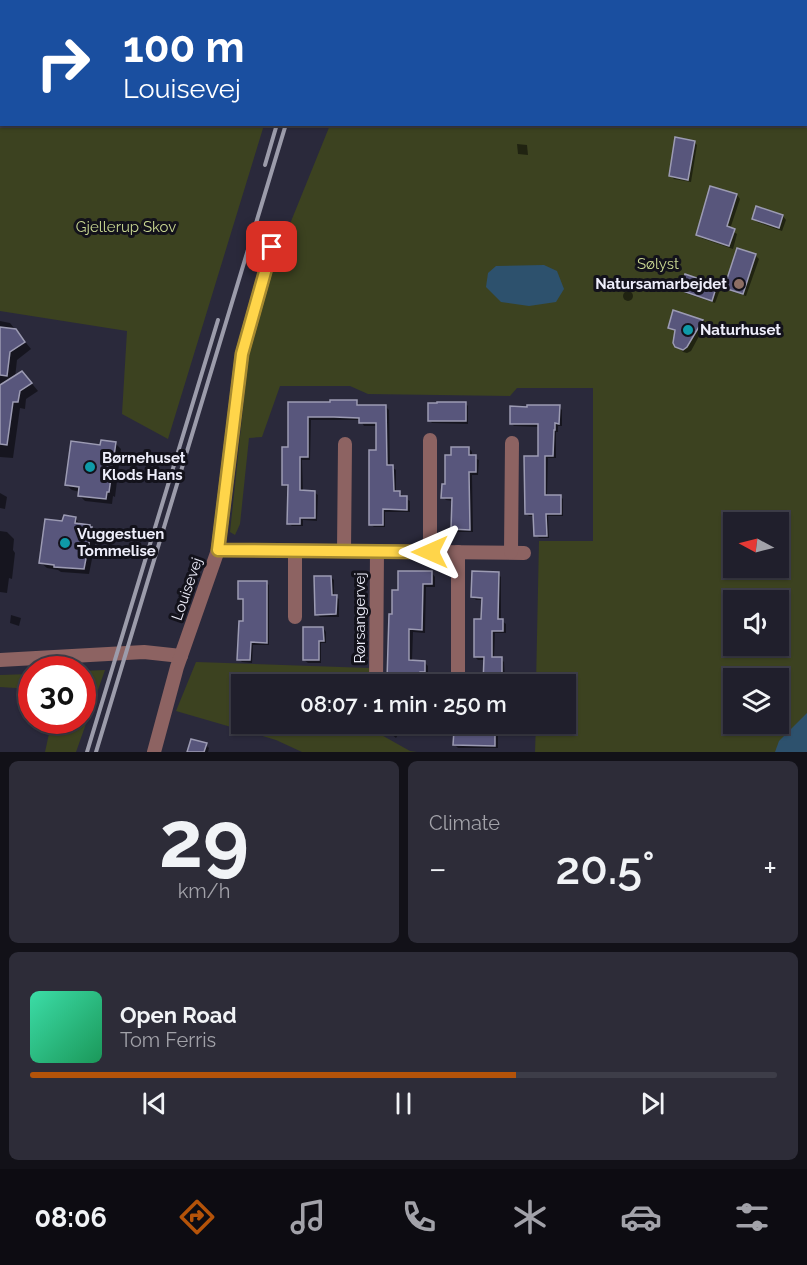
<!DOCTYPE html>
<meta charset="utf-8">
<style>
:root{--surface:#201f2c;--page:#2d2c38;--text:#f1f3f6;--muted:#a2a2a9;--line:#3d3d48;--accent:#b45309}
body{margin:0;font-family:Raleway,sans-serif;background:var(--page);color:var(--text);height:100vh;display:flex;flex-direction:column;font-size:22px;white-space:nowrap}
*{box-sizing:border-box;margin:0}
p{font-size:20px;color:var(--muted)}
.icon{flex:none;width:33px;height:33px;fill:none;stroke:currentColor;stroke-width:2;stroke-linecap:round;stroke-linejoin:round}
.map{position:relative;height:752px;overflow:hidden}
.details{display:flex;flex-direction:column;gap:9px;padding:9px;background:#121118;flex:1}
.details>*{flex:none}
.hud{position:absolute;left:0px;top:0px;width:807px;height:126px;box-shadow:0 2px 4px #0004,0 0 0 2px var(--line);background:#1a4fa0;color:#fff;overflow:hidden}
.needle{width:39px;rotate:277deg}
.fabs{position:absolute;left:723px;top:512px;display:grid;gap:12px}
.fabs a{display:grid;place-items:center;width:66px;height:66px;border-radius:0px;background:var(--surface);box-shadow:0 2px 4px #0004,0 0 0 2px var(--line);font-size:30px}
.speed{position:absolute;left:18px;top:656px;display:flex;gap:12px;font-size:30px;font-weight:700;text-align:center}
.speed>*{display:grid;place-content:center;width:78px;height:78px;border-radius:50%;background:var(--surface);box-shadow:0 2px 4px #0004,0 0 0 2px var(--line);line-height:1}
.speed .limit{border:9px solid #d22;background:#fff;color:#111}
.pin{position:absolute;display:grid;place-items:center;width:51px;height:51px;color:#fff;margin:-26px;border-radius:12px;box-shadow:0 3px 9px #0006}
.me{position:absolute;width:66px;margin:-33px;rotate:270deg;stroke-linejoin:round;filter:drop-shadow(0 0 4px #0008)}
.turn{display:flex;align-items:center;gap:21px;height:126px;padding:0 24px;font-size:27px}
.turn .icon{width:78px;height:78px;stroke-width:2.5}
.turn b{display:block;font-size:42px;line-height:51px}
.big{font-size:45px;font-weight:600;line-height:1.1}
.details .widget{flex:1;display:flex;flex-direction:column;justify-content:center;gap:9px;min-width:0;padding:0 21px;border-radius:9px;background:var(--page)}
.details .dial{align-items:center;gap:0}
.dial b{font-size:78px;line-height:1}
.song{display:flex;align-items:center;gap:18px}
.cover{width:72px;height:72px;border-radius:9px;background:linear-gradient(135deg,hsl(160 70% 55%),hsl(150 70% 35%))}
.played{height:6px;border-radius:3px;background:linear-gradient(90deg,var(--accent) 65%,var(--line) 65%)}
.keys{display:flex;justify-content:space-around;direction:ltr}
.heat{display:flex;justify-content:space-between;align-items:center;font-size:33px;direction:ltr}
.details .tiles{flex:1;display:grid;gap:9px;grid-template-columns:1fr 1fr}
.widget:last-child{grid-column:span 2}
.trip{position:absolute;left:231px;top:674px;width:345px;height:60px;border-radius:0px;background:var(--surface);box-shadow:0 2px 4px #0004,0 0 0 2px var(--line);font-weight:600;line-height:60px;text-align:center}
.menu{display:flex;height:96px;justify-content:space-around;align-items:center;background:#0d0c12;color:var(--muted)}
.menu .icon{width:42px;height:42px}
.menu .active{color:var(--accent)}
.menu b{font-size:27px;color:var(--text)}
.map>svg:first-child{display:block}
.green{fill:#3c4220;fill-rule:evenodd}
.water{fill:#2d516d}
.shadow{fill:#0007}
.building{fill:#58567c;stroke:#9c9bb3;stroke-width:1.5}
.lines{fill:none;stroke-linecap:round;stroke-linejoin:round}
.minor{stroke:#8d6362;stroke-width:14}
.rail{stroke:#9c9cab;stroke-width:4}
.route-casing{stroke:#a68a30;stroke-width:15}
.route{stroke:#ffd54a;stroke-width:10}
.education-dot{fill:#8d6e63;stroke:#13121b;stroke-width:2}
.culture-dot{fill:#0f9aa8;stroke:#13121b;stroke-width:2}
.labels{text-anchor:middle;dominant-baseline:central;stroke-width:6;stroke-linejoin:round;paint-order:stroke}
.park-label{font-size:15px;fill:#cad892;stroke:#13121b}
.poi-label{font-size:15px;font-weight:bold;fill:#eeeefb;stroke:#13121b;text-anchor:start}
.street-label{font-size:15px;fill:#eeeefb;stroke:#13121b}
</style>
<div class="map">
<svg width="807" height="752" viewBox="0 0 807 752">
<rect width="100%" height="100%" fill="#2a293b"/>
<g class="green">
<polygon points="0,0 302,0 2,2 2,124 264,125 168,439 122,414 127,331 0,311"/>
<path d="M379,0H807V752H535L536,723H566V684H536L539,541H593V388H517L510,396L368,394L350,386H280L262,437L249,438L240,524L235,535L230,532L249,352L270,271L274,268L277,256L330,125L806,124V2L379,1ZM734,522H778V567H734ZM734,600H778V645H734ZM734,678H778V723H734Z"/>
<polygon points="196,662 369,668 369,684 242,684 242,723 369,723 369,728 410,751 417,752 302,752 276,740 176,711"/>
<polygon points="105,670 76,752 45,752 52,720 82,720 83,671"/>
<polygon points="31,674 31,689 0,687 0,675"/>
</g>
<g class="water">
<polygon points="544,265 557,271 564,289 556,302 529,306 501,302 486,287 488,273 496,266"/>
<polygon points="807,713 807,752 775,752 779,741"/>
</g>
<g class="shadow">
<polygon points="694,142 697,145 691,182 674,179 671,176"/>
<polygon points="517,144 527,145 528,155 518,154"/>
<polygon points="711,188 737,195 740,199 730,229 737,234 733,249 701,238 698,235"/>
<polygon points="783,216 786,220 782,231 757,222 754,219"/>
<polygon points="755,255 759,259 746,296 730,291 726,287"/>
<polygon points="716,286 720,290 715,303 685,293 682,290"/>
<circle cx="628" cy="296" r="5"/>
<polygon points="674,312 702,321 705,325 691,351 687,353 683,352 674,342 676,332 669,327"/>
<polygon points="0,321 10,323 31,349 17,360 15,378 29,380 38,391 26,399 25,409 20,408 13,458 0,457"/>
<polygon points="357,401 360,407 386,407 389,410 390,466 396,470 396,492 400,492 403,497 410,501 410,512 385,512 385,527 374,527 370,524 378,451 377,426 364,426 360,420 311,420 310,460 302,460 303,492 314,492 318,495 317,521 303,520 303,526 292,526 288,523 289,488 283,484 290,449 290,403"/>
<polygon points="465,403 468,406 468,424 432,423 429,420"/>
<polygon points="559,407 562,410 562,426 558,426 558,432 556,432 556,458 548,458 547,496 560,496 563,499 563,516 548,516 549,538 539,538 536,535 535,516 529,516 526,513 539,457 540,427 514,426 511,423"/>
<polygon points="115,443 121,449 115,497 113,496 112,504 85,501 79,495 80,492 72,490 66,485 101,447"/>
<polygon points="469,448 472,452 472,457 479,460 478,475 472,475 473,532 456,532 453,529 453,501 446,500 443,497 452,456"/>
<polygon points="0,493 7,497 5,509 0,508"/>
<polygon points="75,518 81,525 89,527 97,534 89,574 61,572 58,570 47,568 41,563 64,523"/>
<polygon points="0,531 7,532 14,539 13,550 15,553 12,579 9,578 7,593 0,592"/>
<polygon points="432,573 435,577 435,587 426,587 425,633 413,632 412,661 424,662 428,666 428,675 423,675 423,684 397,684 388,679 393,615 399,591"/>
<polygon points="498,574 501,577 501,620 506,624 506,633 495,633 494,659 501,659 504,662 505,680 498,680 498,684 481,684 481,679 485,679 485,660 478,660 475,657 483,620 483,600 476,600 473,597"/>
<polygon points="331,577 334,580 334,596 339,599 339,617 320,617 317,614"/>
<polygon points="266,583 269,585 269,645 253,645 252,663 242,662 239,659 245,623 245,601 240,599"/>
<polygon points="11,615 21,618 19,626 10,623"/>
<polygon points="323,628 326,632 326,643 321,643 321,663 308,663 304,660"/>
<polygon points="386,723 424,723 424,728 402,728 396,738 383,727"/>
<polygon points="481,723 498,723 498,748 458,748 455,745 482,732"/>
<polygon points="192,741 206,745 209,748 208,752 189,752"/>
</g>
<g class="building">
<polygon points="675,137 695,141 688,180 669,176"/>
<polygon points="710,186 737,194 727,226 735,229 729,246 696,235"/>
<polygon points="756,206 783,215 779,228 752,219"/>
<polygon points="737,248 756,254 743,294 724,288"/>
<polygon points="685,274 717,285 712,301 680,290"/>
<polygon points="673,310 703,320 687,347 683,350 675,347 673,343 675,330 668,328"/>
<polygon points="0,327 16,329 25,342 10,352 7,376 0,375"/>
<polygon points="22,371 32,383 20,391 18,402 13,402 7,445 0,444 0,385"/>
<polygon points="330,400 357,400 357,405 386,405 387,465 393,465 394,491 400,491 400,496 407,496 407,510 383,509 383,525 369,525 369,450 376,450 376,423 359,423 359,418 334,417 308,417 308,457 300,457 300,490 315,491 315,518 300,518 300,524 287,524 288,485 282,485 282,447 288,447 288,402 330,402"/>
<polygon points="437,402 466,402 466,421 428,421 428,403 437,403"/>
<polygon points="527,405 560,405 559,424 555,423 555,430 554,430 553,456 545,456 545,495 561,495 561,514 546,514 547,536 534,536 533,514 525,514 524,456 538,456 538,424 510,424 510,406 527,407"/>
<polygon points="101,440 116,442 109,492 107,492 106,499 78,496 79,487 65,485 71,441 100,445"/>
<polygon points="451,447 469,447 469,455 476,455 476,472 469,472 470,530 451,529 452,498 441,498 442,484 445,484 445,455 451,455"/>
<polygon points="64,515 76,517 75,523 90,525 90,527 92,527 84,569 54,567 54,565 39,563 45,519 62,521"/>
<polygon points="398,571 432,571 432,584 423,584 422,630 409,629 409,660 425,661 425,672 420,672 420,684 395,684 395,680 387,679 389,614 392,614 392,590 398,590"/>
<polygon points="472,571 499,572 498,619 503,619 503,631 492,631 492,657 502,657 502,677 495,677 495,684 483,684 484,657 474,657 474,619 481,619 482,598 471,597"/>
<polygon points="314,576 331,576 332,595 337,595 336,614 315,615"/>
<polygon points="238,581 267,581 267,643 251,642 250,660 237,660 239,621 243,621 243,599 238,599"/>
<polygon points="303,627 323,627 324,641 319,641 319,660 303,660"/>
<polygon points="484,723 495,723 495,746 453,745 454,730 484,730"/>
<polygon points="191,739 207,743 204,752 187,752"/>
</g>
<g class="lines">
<g class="minor">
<polyline points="218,550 524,553"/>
<polyline points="344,551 345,444"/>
<polyline points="430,552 430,440"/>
<polyline points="511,552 512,443"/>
<polyline points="295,617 295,551"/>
<polyline points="0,660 144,652 181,656"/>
<polyline points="376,684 377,551"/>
<polyline points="458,684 458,552"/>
<polyline points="154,752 177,667 218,550 242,354 272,247"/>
</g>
<g class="rail">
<polyline points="314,2 315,0"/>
<polyline points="324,2 324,0"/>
<polyline points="265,165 277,124"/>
<polyline points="87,752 218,320"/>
<polyline points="96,752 286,124"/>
</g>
</g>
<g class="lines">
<g class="route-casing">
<polyline id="route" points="272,247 242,354 218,550 430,552"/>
</g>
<use href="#route" class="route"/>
</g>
<circle class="education-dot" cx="739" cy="284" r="6"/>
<g class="culture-dot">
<circle cx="688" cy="330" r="6"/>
<circle cx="90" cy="467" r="6"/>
<circle cx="65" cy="543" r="6"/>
</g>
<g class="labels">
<g class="park-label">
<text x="126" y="227">Gjellerup Skov</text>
<text x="658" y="264">Sølyst</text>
</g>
<g class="poi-label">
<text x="727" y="284" text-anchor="end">Natursamarbejdet</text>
<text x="700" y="330">Naturhuset</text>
<text x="102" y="458">Børnehuset<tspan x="102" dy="17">Klods Hans</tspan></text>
<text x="77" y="534">Vuggestuen<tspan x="77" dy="17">Tommelise</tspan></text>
</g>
<g class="street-label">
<text transform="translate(187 589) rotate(-71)">Louisevej</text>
<text transform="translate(360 618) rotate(-90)">Rørsangervej</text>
</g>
</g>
</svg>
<div class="fabs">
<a><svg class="needle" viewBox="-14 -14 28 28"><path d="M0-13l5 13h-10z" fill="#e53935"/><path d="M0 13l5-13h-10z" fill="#a2a2a9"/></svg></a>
<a><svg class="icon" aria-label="sound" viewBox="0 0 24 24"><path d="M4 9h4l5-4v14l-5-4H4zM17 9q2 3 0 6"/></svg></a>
<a><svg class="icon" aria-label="layers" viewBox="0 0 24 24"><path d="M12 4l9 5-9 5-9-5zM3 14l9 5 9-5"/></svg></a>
</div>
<div class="speed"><div class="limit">30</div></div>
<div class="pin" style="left:272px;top:247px;background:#d93025"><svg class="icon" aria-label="arrive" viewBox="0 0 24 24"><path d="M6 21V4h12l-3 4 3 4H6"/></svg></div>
<svg class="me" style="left:430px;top:552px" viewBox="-20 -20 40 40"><path d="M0-17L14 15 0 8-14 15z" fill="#ffd54a" stroke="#fff" stroke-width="4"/></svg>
<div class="trip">08:07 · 1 min · 250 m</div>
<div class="hud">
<div class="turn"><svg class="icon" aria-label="right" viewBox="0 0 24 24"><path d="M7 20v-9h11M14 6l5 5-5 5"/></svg><div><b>100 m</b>Louisevej</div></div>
</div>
</div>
<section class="details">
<div class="tiles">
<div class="widget dial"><b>29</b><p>km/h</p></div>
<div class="widget"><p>Climate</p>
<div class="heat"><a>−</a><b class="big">20.5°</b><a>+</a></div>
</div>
<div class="widget">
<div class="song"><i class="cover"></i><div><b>Open Road</b><p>Tom Ferris</p></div></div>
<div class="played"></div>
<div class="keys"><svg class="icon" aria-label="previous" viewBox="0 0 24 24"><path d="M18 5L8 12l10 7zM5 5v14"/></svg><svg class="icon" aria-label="pause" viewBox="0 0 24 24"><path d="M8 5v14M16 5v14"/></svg><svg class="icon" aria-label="next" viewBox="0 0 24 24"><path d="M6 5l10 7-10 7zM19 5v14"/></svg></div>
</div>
</div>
</section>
<nav class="menu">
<b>08:06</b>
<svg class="icon active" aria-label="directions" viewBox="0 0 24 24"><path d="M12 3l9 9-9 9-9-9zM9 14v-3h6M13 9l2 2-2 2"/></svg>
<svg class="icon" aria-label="music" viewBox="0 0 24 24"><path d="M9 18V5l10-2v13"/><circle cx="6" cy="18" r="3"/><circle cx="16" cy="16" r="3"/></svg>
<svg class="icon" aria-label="phone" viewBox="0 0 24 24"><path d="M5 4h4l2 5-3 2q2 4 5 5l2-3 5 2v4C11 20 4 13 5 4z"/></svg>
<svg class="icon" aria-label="climate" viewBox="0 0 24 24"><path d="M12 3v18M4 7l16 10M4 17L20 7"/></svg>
<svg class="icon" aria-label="car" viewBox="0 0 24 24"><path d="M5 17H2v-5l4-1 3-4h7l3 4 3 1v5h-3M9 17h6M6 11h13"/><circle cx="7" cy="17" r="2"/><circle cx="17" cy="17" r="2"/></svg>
<svg class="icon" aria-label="filters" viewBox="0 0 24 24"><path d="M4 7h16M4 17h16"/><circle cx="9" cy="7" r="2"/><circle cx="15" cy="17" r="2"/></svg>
</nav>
